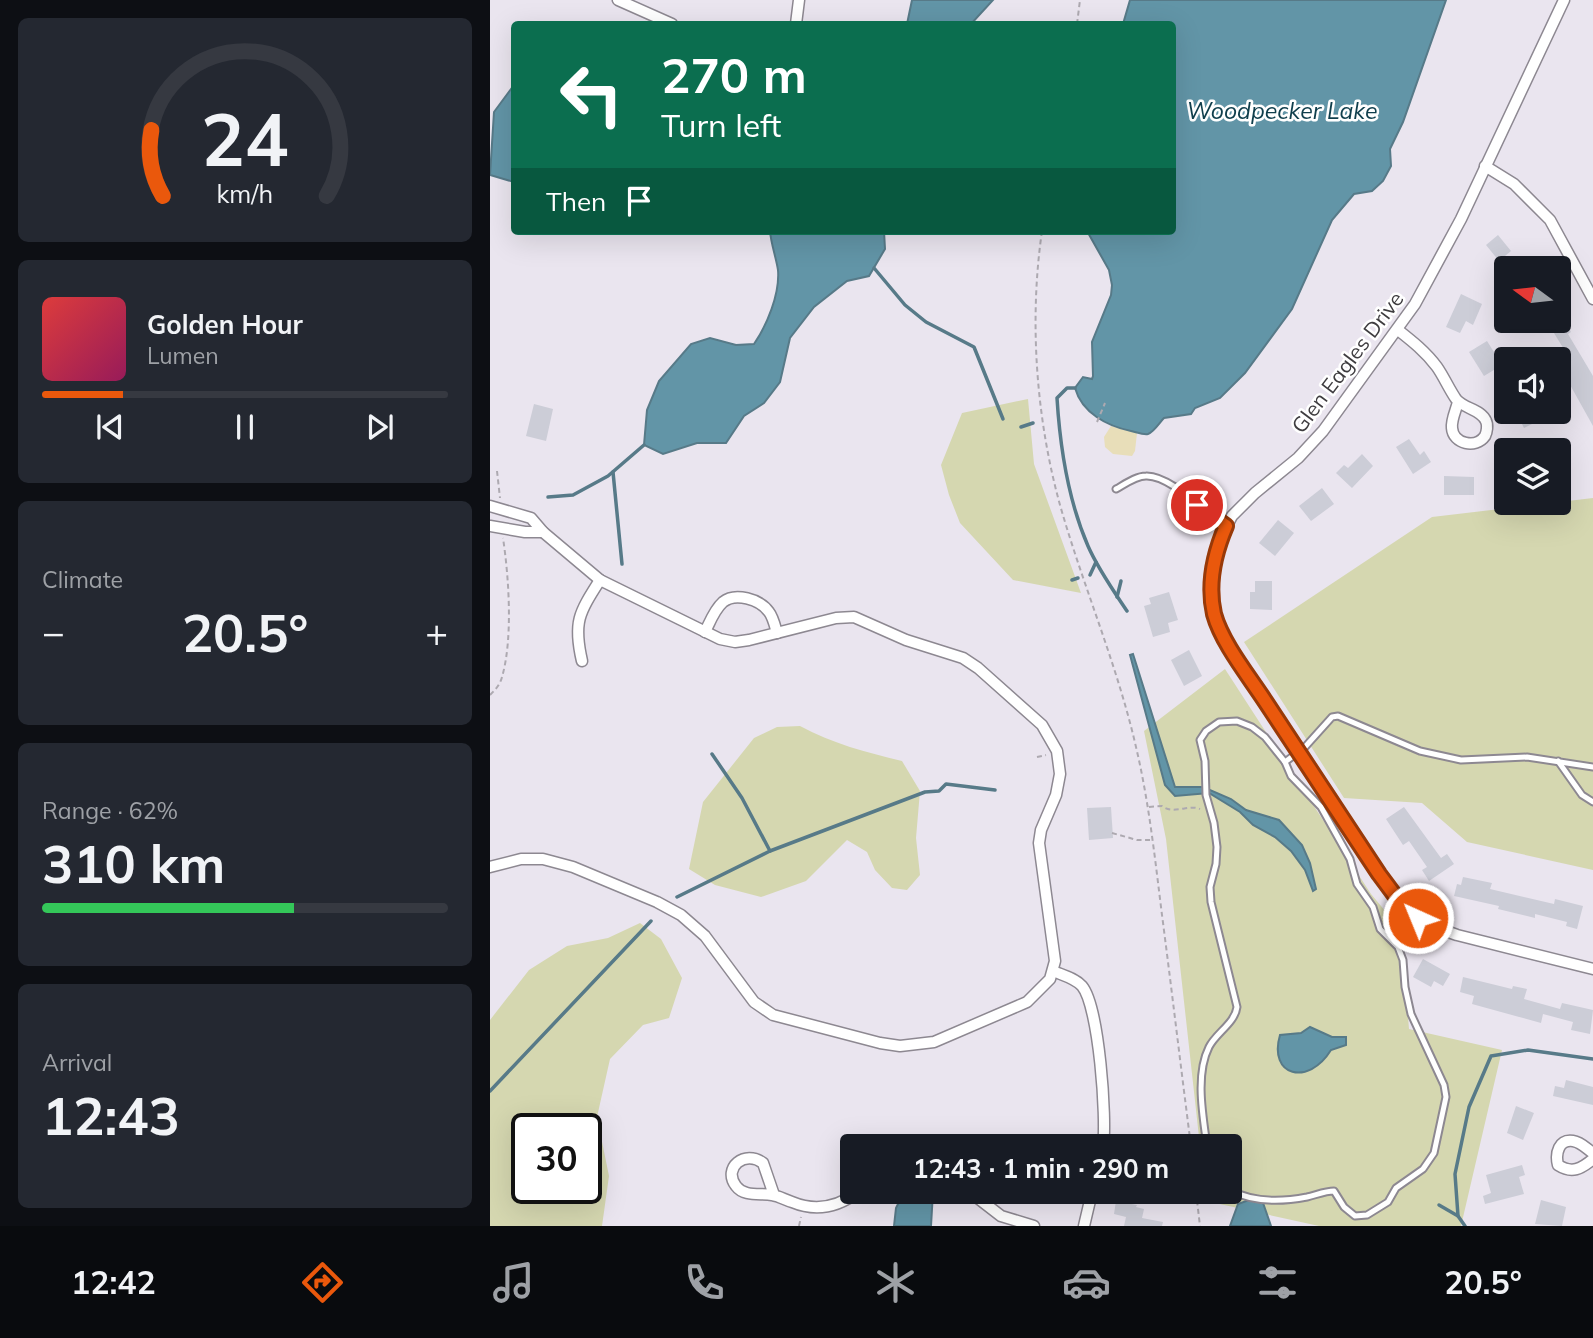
<!DOCTYPE html>
<meta charset="utf-8">
<style>
:root{--surface:#171b24;--page:#242831;--text:#f1f3f6;--muted:#9ea1a6;--line:#363941;--accent:#ea580c}
body{margin:0;font-family:Mulish,sans-serif;background:var(--page);color:var(--text);height:100vh;display:flex;flex-direction:column;font-size:26px;white-space:nowrap}
*{box-sizing:border-box;margin:0}
p{font-size:23px;color:var(--muted)}
.icon{flex:none;width:38px;height:38px;fill:none;stroke:currentColor;stroke-width:2;stroke-linecap:round;stroke-linejoin:round}
.map{position:relative;flex:1;overflow:hidden}
.details{display:flex;flex-direction:column;gap:18px;padding:18px;background:#0d0f14;width:490px}
.details>*{flex:none}
.top-card{position:absolute;left:21px;top:21px;width:665px;height:214px;border-radius:7px;box-shadow:0 7px 28px #0002;background:#0b6e4f;color:#fff;overflow:hidden}
.needle{width:46px;rotate:285deg}
.controls{position:absolute;left:1004px;top:256px;display:grid;gap:14px}
.controls a{display:grid;place-items:center;width:77px;height:77px;border-radius:7px;background:var(--surface);box-shadow:0 7px 28px #0002;font-size:35px}
.speed{position:absolute;left:21px;top:1113px;display:flex;gap:14px;font-size:35px;font-weight:700;text-align:center}
.speed>*{display:grid;place-content:center;width:91px;height:91px;border-radius:50%;background:var(--surface);box-shadow:0 7px 28px #0002;line-height:1}
.speed .limit{border:4px solid #111;border-radius:10px;background:#fff;color:#111}
.pin{position:absolute;display:grid;place-items:center;width:60px;height:60px;color:#fff;margin:-30px;border:4px solid #fff;border-radius:50%;box-shadow:0 2px 7px #0007}
.me{position:absolute;width:77px;margin:-38px;rotate:316deg;stroke-linejoin:round;filter:drop-shadow(0 0 5px #0008)}
.turn{display:flex;align-items:center;gap:24px;height:147px;padding:0 35px;font-size:32px}
.turn .icon{width:91px;height:91px;stroke-width:2.5}
.turn b{display:block;font-size:49px;line-height:60px}
.then{display:flex;align-items:center;height:66px;padding:0 35px;background:#0003;gap:14px;font-size:26px}
.big{font-size:52px;font-weight:700;line-height:1.1}
.details .card{flex:1;display:flex;flex-direction:column;justify-content:center;gap:10px;min-width:0;padding:0 24px;border-radius:10px;background:var(--page)}
.details .dial{align-items:center;gap:0}
.dial svg{height:182px;overflow:visible;fill:none;stroke:var(--line);stroke-width:7;stroke-linecap:round;text-anchor:middle}
.dial text{fill:var(--text);stroke:none}
.song{display:flex;align-items:center;gap:21px}
.cover{width:84px;height:84px;border-radius:10px;background:linear-gradient(135deg,hsl(0 70% 55%),hsl(330 70% 35%))}
.played{height:7px;border-radius:4px;background:linear-gradient(90deg,var(--accent) 20%,var(--line) 20%)}
.keys{display:flex;justify-content:space-around;direction:ltr}
.heat{display:flex;justify-content:space-between;align-items:center;font-size:38px;direction:ltr}
.charge{height:10px;border-radius:5px;background:linear-gradient(90deg,#34c759 62%,var(--line) 0)}
.trip{position:absolute;left:350px;top:1134px;width:402px;height:70px;border-radius:7px;background:var(--surface);box-shadow:0 7px 28px #0002;font-weight:700;line-height:70px;text-align:center}
.dock{display:flex;height:112px;justify-content:space-around;align-items:center;background:#090b0e;color:var(--muted)}
.dock .icon{width:49px;height:49px}
.dock .on{color:var(--accent)}
.dock b{font-size:32px;color:var(--text)}
main{display:flex;flex:1;min-height:0}
.map>svg:first-child{display:block}
.green{fill:#d5d7b0;fill-rule:evenodd}
.sand{fill:#e8deb9}
.water{fill:#6295a7;stroke:#577a88;stroke-width:2}
.lines{fill:none;stroke-linecap:round;stroke-linejoin:round}
.stream{stroke:#577a88;stroke-width:3.5}
.building{fill:#cccdd7}
.service-casing{stroke:#8d8891;stroke-width:9}
.minor-casing{stroke:#8d8891;stroke-width:13}
.path{stroke:#ada9b0;stroke-width:2;stroke-dasharray:5 3.5;stroke-linecap:butt}
.service{stroke:#fff;stroke-width:5}
.minor{stroke:#fff;stroke-width:10}
.route-casing{stroke:#983908;stroke-width:18}
.route{stroke:#ea580c;stroke-width:12}
.labels{text-anchor:middle;dominant-baseline:central;stroke-width:5;stroke-linejoin:round;paint-order:stroke}
.street-label{font-size:21px;fill:#3e3c3f;stroke:#fff}
.water-label{font-size:23px;font-style:italic;fill:#0f3e4c;stroke:#fff}
</style>
<main>
<section class="details">
<div class="card dial"><svg viewBox="0 0 100 80">
<path d="M14 69A42 42 0 1 1 86 69"/>
<path d="M14 69A42 42 0 0 1 9 40" stroke="#ea580c"/>
<text x="50" y="56" font-size="32" font-weight="700">24</text>
<text x="50" y="72" font-size="11">km/h</text>
</svg></div>
<div class="card">
<div class="song"><i class="cover"></i><div><b>Golden Hour</b><p>Lumen</p></div></div>
<div class="played"></div>
<div class="keys"><svg class="icon" aria-label="previous" viewBox="0 0 24 24"><path d="M18 5L8 12l10 7zM5 5v14"/></svg><svg class="icon" aria-label="pause" viewBox="0 0 24 24"><path d="M8 5v14M16 5v14"/></svg><svg class="icon" aria-label="next" viewBox="0 0 24 24"><path d="M6 5l10 7-10 7zM19 5v14"/></svg></div>
</div>
<div class="card"><p>Climate</p>
<div class="heat"><a>−</a><b class="big">20.5°</b><a>+</a></div>
</div>
<div class="card"><p>Range · 62%</p><b class="big">310 km</b><div class="charge"></div></div>
<div class="card"><p>Arrival</p><b class="big">12:43</b></div>
</section>
<div class="map">
<svg width="1103" height="1226" viewBox="0 0 1103 1226">
<rect width="100%" height="100%" fill="#eae5ef"/>
<g class="green">
<polygon points="538,399 544,464 591,593 523,580 470,523 459,495 451,465 472,413"/>
<polygon points="1103,498 1103,870 977,842 932,803 854,798 754,642 942,517"/>
<polygon points="735,669 881,894 896,912 911,926 919,1029 1012,1050 971,1226 829,1226 716,1201 715,1192 740,1192 740,1146 710,1146 676,839 654,731"/>
<path d="M310,726C343,744 376,752 412,761L430,791L426,838L430,875L417,890L402,888L385,870L377,852L357,840L316,881L271,897L225,885L199,869L213,802L264,738L287,727Z"/>
<path d="M150,923L171,939L192,978L179,1018L153,1025L120,1059L107,1117L119,1176L112,1226H0V1020L39,970L77,946L118,938ZM37,1129H96V1188H37Z"/>
</g>
<polygon class="sand" points="621,426 647,433 645,451 642,456 623,454 615,447 614,437"/>
<g class="water">
<polygon points="422,0 503,0 481,24 417,24"/>
<path d="M640,0H956L913,122L900,149L901,166L893,181L882,191L864,194L842,220L802,309L755,373L730,398L705,408L701,414L674,418C670,422 664,432 658,434C653,435 646,432 641,431C617,426 592,413 585,388L593,377L602,379L603,376L602,342L621,295L622,285L619,270L597,231H682V24H633Z"/>
<polygon points="24,85 24,182 0,175 4,112"/>
<path d="M280,231H394L395,249L379,276L357,281L324,307L300,338L290,382L274,403L254,416L236,443H207L173,454L154,445L157,410L169,381L201,344L220,338L246,345L264,344C277,325 290,294 288,270C286,257 281,244 280,231Z"/>
<polygon points="643,654 685,787 713,787 741,799 756,810 789,820 812,845 820,863 826,889 823,891 815,870 801,851 785,837 763,825 750,812 719,793 685,796 675,785 640,655"/>
<path d="M820,1027L842,1037H856V1045L841,1050C818,1087 778,1076 790,1035L811,1033Z"/>
<polygon points="414,1192 443,1192 441,1226 404,1226 406,1208"/>
<polygon points="759,1200 772,1200 781,1226 740,1226 748,1204"/>
</g>
<g class="lines">
<g class="stream">
<polyline points="384,268 415,305 436,322 484,347 513,419"/>
<path d="M585,388H577L567,398C570,447 578,500 598,546C608,569 623,590 637,611"/>
<polyline points="531,427 543,423"/>
<polyline points="123,472 132,564"/>
<polyline points="58,497 83,495 118,476 154,445"/>
<polyline points="600,575 606,562"/>
<polyline points="582,580 588,578"/>
<polyline points="627,597 631,581"/>
<polyline points="222,754 252,798 280,851"/>
<polyline points="187,897 280,851 435,792 449,791 456,784 505,790"/>
<polyline points="0,1091 161,921"/>
<polyline points="949,1205 968,1216"/>
<polyline points="975,1226 968,1216 965,1174 979,1107 1001,1056 1038,1050 1103,1059"/>
</g>
</g>
<g class="building">
<polygon points="1008,235 1021,251 1009,261 996,245"/>
<polygon points="971,294 992,304 983,325 976,321 970,333 956,327"/>
<polygon points="1056,320 1074,320 1081,332 1078,334 1103,376 1103,426 1069,365 1069,359 1065,357 1075,351"/>
<polygon points="997,341 1012,365 994,376 979,352"/>
<polygon points="44,404 63,409 56,441 36,436"/>
<polygon points="1031,411 1048,411 1052,419 1034,428 1029,418 1033,416"/>
<polygon points="919,439 930,455 934,451 941,462 923,474 906,447"/>
<polygon points="872,454 883,466 862,488 846,473 854,465 858,468"/>
<polygon points="954,476 984,477 984,495 954,495"/>
<polygon points="832,488 844,504 821,521 809,506"/>
<polygon points="788,520 804,533 785,556 769,543"/>
<polygon points="765,581 782,581 782,610 760,609 760,592 765,592"/>
<polygon points="679,592 688,620 678,623 680,632 663,637 654,606 661,604 659,598"/>
<polygon points="699,650 712,676 694,686 681,660"/>
<polygon points="621,807 623,838 599,840 597,808"/>
<polygon points="914,807 951,858 957,854 964,864 939,881 932,870 937,867 919,841 913,845 896,819"/>
<polygon points="973,877 1002,883 1000,889 1064,904 1065,899 1093,906 1087,929 1076,926 1077,922 1045,914 1045,918 1008,909 1009,906 964,896 967,884 971,885"/>
<polygon points="933,959 960,974 953,986 944,981 941,987 923,977"/>
<polygon points="973,977 1022,989 1023,986 1037,989 1034,999 1070,1009 1072,1003 1103,1010 1100,1034 1081,1030 1083,1022 1053,1014 1051,1023 982,1004 984,996 970,992"/>
<polygon points="1076,1080 1103,1087 1103,1105 1063,1096 1065,1086 1074,1088"/>
<polygon points="1026,1106 1044,1113 1033,1140 1017,1133"/>
<polygon points="1032,1165 1035,1175 1029,1177 1034,1194 995,1204 993,1196 1001,1193 996,1175"/>
<polygon points="1051,1200 1076,1207 1072,1226 1045,1224"/>
<polygon points="626,1201 647,1205 646,1207 654,1209 652,1218 673,1222 672,1226 634,1226 636,1217 624,1214"/>
</g>
<g class="lines">
<g class="service-casing">
<g id="service">
<path d="M626,489C635,484 646,476 656,476C680,475 716,513 736,526"/>
<polyline points="1068,761 1092,795 1103,802"/>
<polyline points="795,762 815,747 842,717 848,716 930,751 971,760 1037,757 1103,767"/>
<path d="M717,1146C713,1116 705,1075 719,1047C726,1033 745,1023 747,1007L721,902L720,887L726,864L727,847L724,823L716,795L715,761L710,740L716,731L729,722L747,721L762,727L775,737L795,762L801,776L831,807L860,859L867,884L883,907L890,929L908,947L913,960L915,987L921,1014L954,1085L956,1097L944,1153L933,1169L906,1188L898,1202L877,1215L865,1216L854,1207L844,1191C835,1191 826,1195 817,1197C791,1202 764,1203 740,1190"/>
</g>
</g>
<g class="minor-casing">
<g id="minor">
<polyline points="128,0 182,24"/>
<polyline points="1074,0 971,219 925,304 833,431 808,458 765,493 742,516 731,537 721,572 724,613 729,628 756,672 889,874 912,905 928,918 950,929 967,935 1103,969"/>
<polyline points="306,24 309,0"/>
<polyline points="995,166 1024,184 1060,220 1103,299"/>
<path d="M908,330C922,341 936,352 947,367C954,377 959,389 966,399C974,409 991,409 996,421C998,425 997,432 995,436C986,449 963,444 962,428C961,420 966,410 968,402"/>
<polyline points="0,506 41,518 53,532 110,580 230,639 245,642 259,640 346,618 364,617 416,640 473,658 488,668 552,725 567,751 570,774 566,795 551,830 549,843 565,961 560,979 537,1002 444,1042 410,1046 390,1043 283,1015 264,1002 215,936 191,915 167,902 83,867 53,859 31,859 0,867"/>
<polyline points="0,526 35,532 53,532"/>
<path d="M215,632C220,622 224,610 233,602C245,592 270,599 279,612C283,617 285,626 287,633"/>
<path d="M92,661C83,622 89,613 110,580"/>
<path d="M563,971C572,975 585,978 592,986C609,1006 617,1119 613,1146"/>
<path d="M1103,1153C1097,1149 1091,1142 1083,1141C1069,1139 1065,1153 1068,1165C1082,1174 1091,1169 1103,1159"/>
<polyline points="480,1192 511,1216 544,1226"/>
<path d="M284,1195L273,1163C255,1149 232,1168 246,1186C254,1197 270,1193 282,1195C289,1196 295,1200 302,1202C326,1212 348,1207 368,1192"/>
<polyline points="594,1226 602,1192"/>
</g>
</g>
<g class="path">
<polyline points="587,24 590,0"/>
<path d="M552,231C539,320 546,418 570,505C593,586 627,664 646,747C659,802 665,859 672,915C682,992 691,1069 701,1146"/>
<polyline points="607,422 615,403"/>
<polyline points="7,471 10,498"/>
<path d="M0,695C5,690 10,685 12,677C23,639 19,578 13,538"/>
<polyline points="547,757 556,755"/>
<path d="M659,807L672,806C684,815 698,804 710,809"/>
<polyline points="622,833 647,840 662,840"/>
<polyline points="706,1192 710,1226"/>
<polyline points="309,1226 311,1217"/>
</g>
<use href="#service" class="service"/>
<use href="#minor" class="minor"/>
</g>
<g class="lines">
<g class="route-casing">
<path id="route" d="M707,505L736,526C724,554 717,583 724,614C732,643 758,675 775,701C813,758 851,816 889,874L912,905L928,918"/>
</g>
<use href="#route" class="route"/>
</g>
<g class="labels">
<g class="street-label">
<text transform="translate(857 362) rotate(-53)">Glen Eagles Drive</text>
</g>
<g class="water-label">
<text x="792" y="110">Woodpecker Lake</text>
</g>
</g>
</svg>
<div class="controls">
<a><svg class="needle" viewBox="-14 -14 28 28"><path d="M0-13l5 13h-10z" fill="#e53935"/><path d="M0 13l5-13h-10z" fill="#9ea1a6"/></svg></a>
<a><svg class="icon" aria-label="sound" viewBox="0 0 24 24"><path d="M4 9h4l5-4v14l-5-4H4zM17 9q2 3 0 6"/></svg></a>
<a><svg class="icon" aria-label="layers" viewBox="0 0 24 24"><path d="M12 4l9 5-9 5-9-5zM3 14l9 5 9-5"/></svg></a>
</div>
<div class="speed"><div class="limit">30</div></div>
<div class="pin" style="left:707px;top:505px;background:#d93025"><svg class="icon" aria-label="arrive" viewBox="0 0 24 24"><path d="M6 21V4h12l-3 4 3 4H6"/></svg></div>
<svg class="me" style="left:928px;top:918px" viewBox="-20 -20 40 40"><circle r="17" fill="#ea580c" stroke="#fff" stroke-width="3"/><path d="M0-11L8 9 0 5-8 9z" fill="#fff"/></svg>
<div class="trip">12:43 · 1 min · 290 m</div>
<div class="top-card">
<div class="turn"><svg class="icon" aria-label="left" viewBox="0 0 24 24"><path d="M17 20v-9H6M10 6l-5 5 5 5"/></svg><div><b>270 m</b>Turn left</div></div>
<div class="then">Then<svg class="icon" aria-label="arrive" viewBox="0 0 24 24"><path d="M6 21V4h12l-3 4 3 4H6"/></svg></div>
</div>
</div>
</main>
<nav class="dock">
<b>12:42</b>
<svg class="icon on" aria-label="directions" viewBox="0 0 24 24"><path d="M12 3l9 9-9 9-9-9zM9 14v-3h6M13 9l2 2-2 2"/></svg>
<svg class="icon" aria-label="music" viewBox="0 0 24 24"><path d="M9 18V5l10-2v13"/><circle cx="6" cy="18" r="3"/><circle cx="16" cy="16" r="3"/></svg>
<svg class="icon" aria-label="phone" viewBox="0 0 24 24"><path d="M5 4h4l2 5-3 2q2 4 5 5l2-3 5 2v4C11 20 4 13 5 4z"/></svg>
<svg class="icon" aria-label="climate" viewBox="0 0 24 24"><path d="M12 3v18M4 7l16 10M4 17L20 7"/></svg>
<svg class="icon" aria-label="car" viewBox="0 0 24 24"><path d="M5 17H2v-5l4-1 3-4h7l3 4 3 1v5h-3M9 17h6M6 11h13"/><circle cx="7" cy="17" r="2"/><circle cx="17" cy="17" r="2"/></svg>
<svg class="icon" aria-label="filters" viewBox="0 0 24 24"><path d="M4 7h16M4 17h16"/><circle cx="9" cy="7" r="2"/><circle cx="15" cy="17" r="2"/></svg>
<b>20.5°</b>
</nav>
